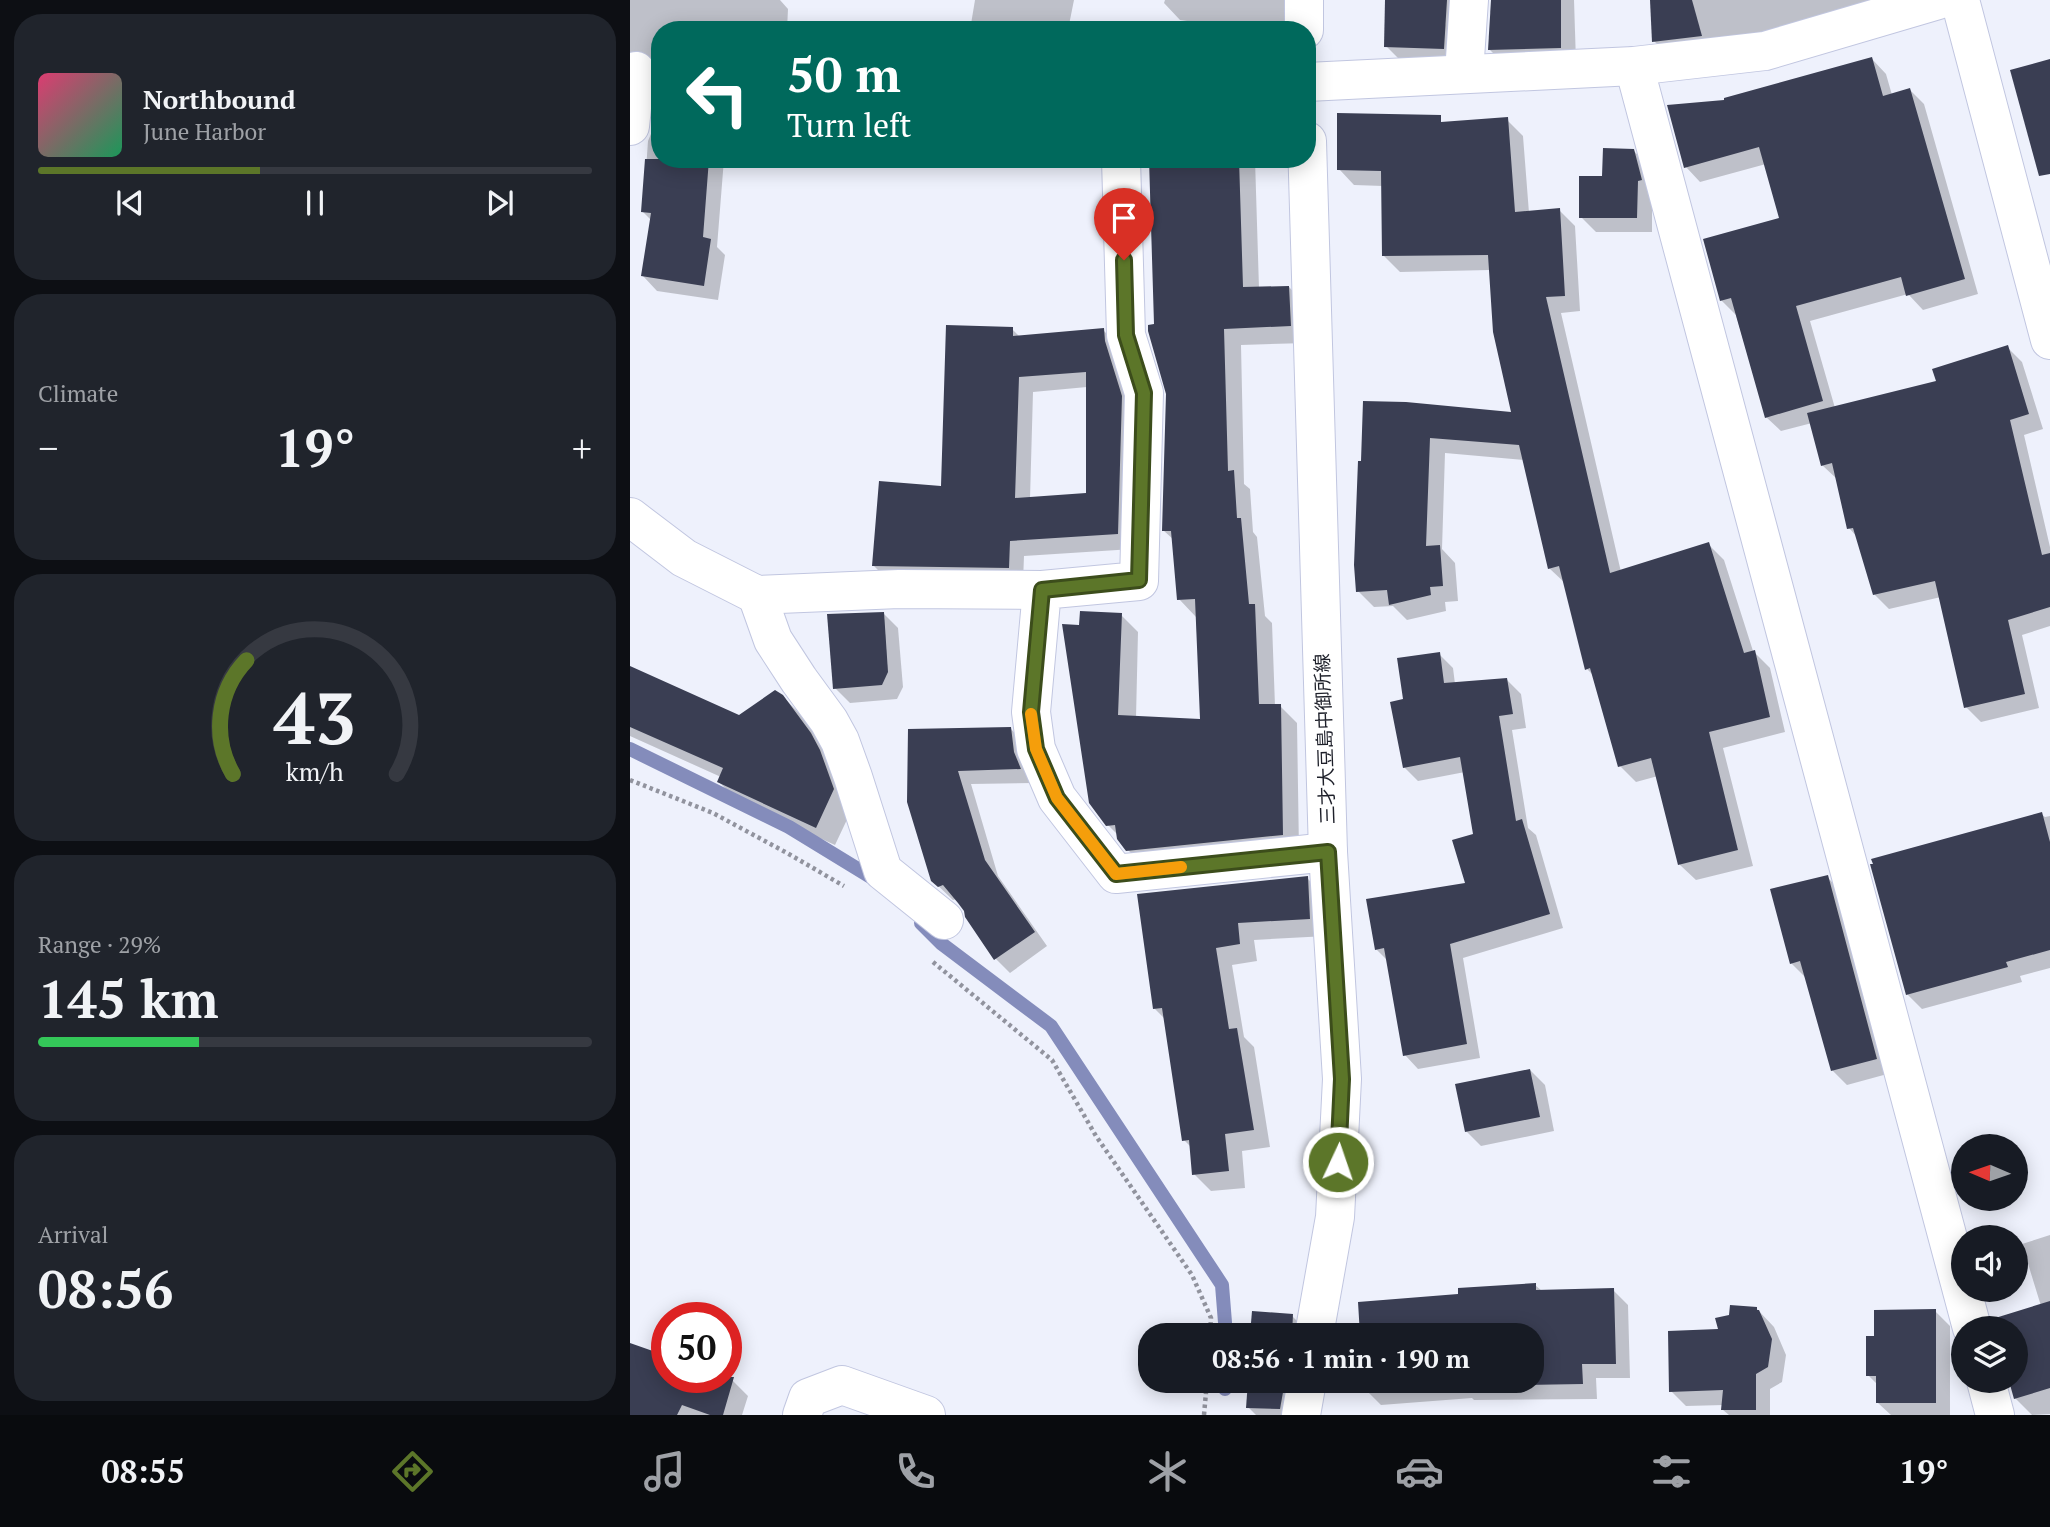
<!DOCTYPE html>
<meta charset="utf-8">
<style>
:root{--surface:#171b24;--page:#20242c;--text:#f1f3f6;--muted:#9ea1a6;--line:#363941;--accent:#5c7629}
body{margin:0;font-family:"PT Serif","Noto Sans JP",serif;background:var(--page);color:var(--text);height:100vh;display:flex;flex-direction:column;font-size:26px;white-space:nowrap}
*{box-sizing:border-box;margin:0}
p{font-size:23px;color:var(--muted)}
.icon{flex:none;width:38px;height:38px;fill:none;stroke:currentColor;stroke-width:2;stroke-linecap:round;stroke-linejoin:round}
.map{position:relative;flex:1;overflow:hidden}
.side{display:flex;flex-direction:column;gap:14px;padding:14px;background:#0d0f14;width:630px}
.side>*{flex:none}
.guide{position:absolute;left:21px;top:21px;width:665px;height:147px;border-radius:28px;box-shadow:0 4px 18px #0003;background:#00695c;color:#fff;overflow:hidden}
.needle{width:46px;rotate:272deg}
.controls{position:absolute;left:1321px;top:1134px;display:grid;gap:14px}
.controls a{display:grid;place-items:center;width:77px;height:77px;border-radius:50%;background:var(--surface);box-shadow:0 4px 18px #0003;font-size:35px}
.speed{position:absolute;left:21px;top:1302px;display:flex;gap:14px;font-size:35px;font-weight:700;text-align:center}
.speed>*{display:grid;place-content:center;width:91px;height:91px;border-radius:50%;background:var(--surface);box-shadow:0 4px 18px #0003;line-height:1}
.speed .limit{border:10px solid #d22;background:#fff;color:#111}
.pin{position:absolute;display:grid;place-items:center;width:60px;height:60px;color:#fff;margin:-72px -30px;border-radius:50% 50% 50% 0;rotate:-45deg;box-shadow:0 0 7px #0007}
.pin .icon{rotate:45deg}
.me{position:absolute;width:77px;margin:-38px;rotate:3deg;stroke-linejoin:round;filter:drop-shadow(0 0 5px #0008)}
.turn{display:flex;align-items:center;gap:24px;height:147px;padding:0 21px;font-size:32px}
.turn .icon{width:91px;height:91px;stroke-width:2.5}
.turn b{display:block;font-size:49px;line-height:60px}
.big{font-size:52px;font-weight:600;line-height:1.1}
.side .widget{flex:1;display:flex;flex-direction:column;justify-content:center;gap:10px;min-width:0;padding:0 24px;border-radius:28px;background:var(--page)}
.side .dial{align-items:center;gap:0}
.dial svg{height:182px;overflow:visible;fill:none;stroke:var(--line);stroke-width:7;stroke-linecap:round;text-anchor:middle}
.dial text{fill:var(--text);stroke:none}
.song{display:flex;align-items:center;gap:21px}
.cover{width:84px;height:84px;border-radius:10px;background:linear-gradient(135deg,hsl(340 70% 55%),hsl(150 70% 35%))}
.played{height:7px;border-radius:4px;background:linear-gradient(90deg,var(--accent) 40%,var(--line) 40%)}
.keys{display:flex;justify-content:space-around;direction:ltr}
.heat{display:flex;justify-content:space-between;align-items:center;font-size:38px;direction:ltr}
.charge{height:10px;border-radius:5px;background:linear-gradient(90deg,#34c759 29%,var(--line) 0)}
.trip{position:absolute;left:508px;top:1323px;width:406px;height:70px;border-radius:28px;background:var(--surface);box-shadow:0 4px 18px #0003;font-weight:600;line-height:70px;text-align:center}
.tabs{display:flex;height:112px;justify-content:space-around;align-items:center;background:#090b0e;color:var(--muted)}
.tabs .icon{width:49px;height:49px}
.tabs .active{color:var(--accent)}
.tabs b{font-size:32px;color:var(--text)}
main{display:flex;flex:1;min-height:0}
.map>svg:first-child{display:block}
.shadow{fill:#0003;fill-rule:evenodd}
.lines{fill:none;stroke-linecap:round;stroke-linejoin:round}
.stream{stroke:#848cbb;stroke-width:14}
.building{fill:#3a3e53;fill-rule:evenodd}
.minor-casing{stroke:#c1c6e0;stroke-width:40}
.major-casing{stroke:#c1c6e0;stroke-width:40}
.path{stroke:#91939e;stroke-width:4.5;stroke-dasharray:3.5 3.5;stroke-linecap:butt}
.minor{stroke:#fff;stroke-width:38}
.major{stroke:#fff;stroke-width:38}
.route-casing{stroke:#3c4d1b;stroke-width:18}
.route{stroke:#5c7629;stroke-width:12}
.slow{stroke:#f59e0b;stroke-width:12}
.labels{text-anchor:middle;dominant-baseline:central;stroke-width:7;stroke-linejoin:round;paint-order:stroke}
.street-label{font-size:19px;fill:#1e202a;stroke:#fff}
</style>
<main>
<section class="side">
<div class="widget">
<div class="song"><i class="cover"></i><div><b>Northbound</b><p>June Harbor</p></div></div>
<div class="played"></div>
<div class="keys"><svg class="icon" aria-label="previous" viewBox="0 0 24 24"><path d="M18 5L8 12l10 7zM5 5v14"/></svg><svg class="icon" aria-label="pause" viewBox="0 0 24 24"><path d="M8 5v14M16 5v14"/></svg><svg class="icon" aria-label="next" viewBox="0 0 24 24"><path d="M6 5l10 7-10 7zM19 5v14"/></svg></div>
</div>
<div class="widget"><p>Climate</p>
<div class="heat"><a>−</a><b class="big">19°</b><a>+</a></div>
</div>
<div class="widget dial"><svg viewBox="0 0 100 80">
<path d="M14 69A42 42 0 1 1 86 69"/>
<path d="M14 69A42 42 0 0 1 20 19" stroke="#5c7629"/>
<text x="50" y="56" font-size="32" font-weight="700">43</text>
<text x="50" y="72" font-size="11">km/h</text>
</svg></div>
<div class="widget"><p>Range · 29%</p><b class="big">145 km</b><div class="charge"></div></div>
<div class="widget"><p>Arrival</p><b class="big">08:56</b></div>
</section>
<div class="map">
<svg width="1420" height="1415" viewBox="0 0 1420 1415">
<rect width="100%" height="100%" fill="#eef1fc"/>
<g class="shadow">
<polygon points="0,0 150,0 158,9 157,30 30,30 30,159 94,159 87,247 95,255 88,300 27,291 13,276 21,220 13,212 18,141 23,129 30,73 28,65 25,63 0,67"/>
<polygon points="345,0 444,0 438,30 340,30"/>
<polygon points="535,0 672,0 668,30 591,30 591,26 550,20 534,3"/>
<polygon points="757,0 838,0 828,63 771,61 756,46"/>
<polygon points="862,0 944,0 946,62 874,64 859,49"/>
<polygon points="1022,0 1307,0 1043,60 1024,41"/>
<polygon points="210,26 251,30 210,30"/>
<polygon points="1242,59 1256,74 1262,95 1280,90 1294,104 1348,294 1293,310 1278,294 1180,321 1205,408 1308,382 1377,347 1392,362 1413,429 1394,435 1420,547 1420,626 1392,635 1409,708 1351,722 1336,707 1311,597 1259,609 1244,594 1228,538 1219,528 1208,480 1192,465 1182,423 1151,431 1136,417 1106,315 1091,300 1151,219 1136,164 1070,182 1056,167 1096,102"/>
<polygon points="877,120 893,136 899,213 929,210 945,226 950,311 931,313 991,572 1078,544 1094,560 1123,651 1140,668 1155,732 1093,748 1123,866 1066,880 1050,865 1028,776 1006,782 990,766 964,676 957,669 936,584 919,568 894,460 815,453 812,549 825,563 828,601 815,602 816,611 777,620 763,606 744,607 728,591 735,402 883,414 860,270 770,272 754,256 753,186 724,185 709,169"/>
<polygon points="1003,150 1018,166 1022,196 1022,232 966,232 951,217 974,178"/>
<polygon points="520,159 625,159 629,288 659,287 676,305 677,343 611,345 614,484 620,489 623,532 627,537 635,616 642,623 645,706 650,706 667,723 669,851 515,867 497,849 488,835 478,825 451,627 491,615 508,632 506,718 572,721 566,617 549,599 544,540 534,531 538,393 526,326"/>
<path d="M382,329L390,337L473,330L488,345L506,412L503,549L394,556L393,582L259,581L244,566L313,488ZM457,387V495L400,499L403,392Z"/>
<polygon points="253,613 268,628 273,687 267,699 220,703 205,688"/>
<polygon points="809,654 823,668 825,684 877,680 891,694 896,728 882,730 898,828 906,835 933,928 833,958 850,1058 788,1069 775,1055 758,961 746,949 837,884 845,835 835,772 788,781 774,767 775,700"/>
<polygon points="0,668 109,717 152,696 172,716 199,754 222,809 205,845 108,801 89,782 91,777 0,736"/>
<polygon points="380,728 394,743 403,783 341,784 368,876 417,946 380,973 366,959 327,899 323,900 302,880 279,802"/>
<polygon points="1411,814 1415,817 1420,816 1420,968 1390,976 1392,982 1292,1009 1277,994"/>
<polygon points="1197,877 1212,892 1261,1073 1217,1085 1203,1071 1177,979 1161,963"/>
<polygon points="677,878 694,895 697,936 624,940 627,961 602,965 614,1037 624,1047 640,1147 612,1151 615,1188 581,1191 564,1174 561,1147 554,1140 535,1019 524,1008 509,895"/>
<polygon points="900,1070 915,1085 924,1131 851,1146 836,1131"/>
<polygon points="1420,1235 1420,1414 1402,1415 1385,1398 1380,1381 1386,1381 1386,1328 1365,1328 1364,1320 1411,1306 1392,1244"/>
<polygon points="905,1285 912,1291 983,1290 998,1305 1000,1378 966,1378 967,1399 844,1400 842,1398 751,1405 736,1390 735,1381 901,1381 901,1335 732,1335 730,1303 830,1296"/>
<polygon points="1126,1308 1144,1327 1156,1355 1152,1382 1140,1389 1140,1415 1099,1415 1093,1410 1094,1405 1056,1406 1041,1391 1091,1330"/>
<polygon points="1305,1311 1320,1326 1320,1415 1261,1415 1248,1403 1248,1385 1238,1375 1245,1338"/>
<polygon points="623,1313 662,1316 677,1331 677,1335 622,1335"/>
<polygon points="0,1344 37,1377 103,1381 118,1396 112,1415 0,1415"/>
<polygon points="619,1381 675,1381 666,1415 626,1415 618,1407"/>
</g>
<g class="lines">
<g class="stream">
<polyline points="0,749 159,827 249,882"/>
<polyline points="291,923 312,944 421,1026 592,1285 596,1335"/>
<polyline points="595,1389 595,1381"/>
</g>
</g>
<g class="building">
<polygon points="755,0 817,0 814,49 754,47"/>
<polygon points="861,0 931,0 931,48 858,50"/>
<polygon points="1020,0 1062,0 1072,36 1022,42"/>
<polygon points="1242,57 1253,96 1280,88 1335,279 1276,296 1271,277 1166,306 1193,401 1135,418 1101,298 1090,301 1073,239 1149,218 1129,147 1054,168 1037,105 1094,100 1094,98"/>
<polygon points="1420,59 1420,174 1409,176 1380,70"/>
<polygon points="707,113 811,115 811,122 878,117 885,212 930,208 935,296 916,297 980,573 1079,542 1114,653 1125,650 1140,717 1079,732 1108,850 1048,865 1021,758 988,767 960,668 955,670 929,566 918,569 889,445 800,438 796,546 810,545 813,586 800,587 801,595 759,605 757,590 726,592 724,565 728,461 731,461 733,401 776,402 881,412 863,332 858,255 752,256 751,171 707,170"/>
<polygon points="973,148 1004,149 1012,180 1008,181 1007,218 949,218 949,176 972,176"/>
<polygon points="15,159 79,159 73,237 81,239 74,286 11,276 21,213 11,212"/>
<polygon points="519,159 609,159 613,287 659,286 661,326 594,329 598,471 604,470 607,518 611,518 619,604 625,604 629,704 651,704 653,835 496,851 487,839 485,825 476,826 459,803 432,624 449,625 450,611 492,613 488,715 570,719 565,599 547,600 541,531 532,531 536,394 518,331 518,325 524,324"/>
<path d="M316,325L383,327V336L474,328L475,341L492,396L488,534L380,541L379,568L242,566L249,481L311,486ZM456,372V493L385,498L389,377Z"/>
<polygon points="1378,345 1399,414 1380,420 1412,555 1420,553 1420,607 1378,620 1395,694 1334,708 1305,581 1243,595 1223,528 1217,529 1202,463 1191,466 1177,413 1306,381 1302,369"/>
<polygon points="254,612 258,672 252,685 203,689 197,614"/>
<polygon points="810,652 814,683 877,678 883,714 869,716 886,821 892,819 920,914 820,944 837,1044 773,1056 754,948 745,950 736,899 835,883 822,840 843,834 830,757 773,768 760,702 773,699 767,658"/>
<polygon points="0,666 109,715 145,690 153,695 181,733 190,750 204,789 186,828 87,782 93,768 0,727"/>
<polygon points="381,727 384,752 391,769 328,771 355,860 405,932 364,960 335,917 334,911 328,903 313,885 308,887 301,881 277,802 278,729"/>
<polygon points="1412,812 1420,842 1420,950 1376,962 1378,967 1276,995 1240,864 1243,864 1241,859"/>
<polygon points="1198,875 1247,1059 1201,1071 1170,961 1160,964 1140,889"/>
<polygon points="678,876 680,919 608,923 610,944 586,948 599,1029 607,1028 624,1130 595,1134 599,1171 562,1175 559,1140 552,1141 532,1008 523,1009 507,894"/>
<polygon points="900,1069 910,1117 835,1132 825,1084"/>
<polygon points="906,1283 906,1290 984,1288 986,1364 952,1364 953,1384 828,1386 828,1383 734,1391 734,1381 901,1381 901,1335 730,1335 728,1302 828,1294 828,1288"/>
<polygon points="1420,1301 1420,1388 1384,1399 1379,1381 1386,1381 1386,1328 1363,1328 1362,1319"/>
<polygon points="1100,1305 1127,1307 1127,1310 1129,1310 1142,1339 1138,1367 1126,1374 1126,1410 1091,1410 1093,1390 1039,1392 1038,1331 1088,1329 1085,1318 1099,1315"/>
<polygon points="1306,1309 1306,1403 1246,1403 1246,1376 1236,1376 1236,1336 1244,1336 1244,1310"/>
<polygon points="622,1311 663,1314 662,1335 620,1335"/>
<polygon points="0,1343 37,1356 37,1377 104,1377 93,1415 80,1415 52,1405 47,1415 0,1415"/>
<polygon points="618,1381 655,1381 650,1409 616,1408"/>
</g>
<g class="lines">
<g class="minor-casing">
<g id="minor">
<polyline points="1330,0 1420,340"/>
<polyline points="1004,66 1342,1328"/>
<polyline points="834,73 839,0"/>
<polyline points="677,82 1004,66 1135,51 1308,0"/>
<polyline points="0,126 6,71"/>
<polyline points="491,159 496,335 514,393 509,581 412,590 401,712 406,749 427,798 486,874 698,852"/>
<polyline points="0,517 54,558 127,595 269,589 412,590"/>
<polyline points="127,595 143,640 169,680 199,721 210,741 223,777 253,871 314,920"/>
<polyline points="1356,1381 1365,1415"/>
<polyline points="172,1415 178,1398 212,1385 296,1415"/>
</g>
</g>
<g class="major-casing">
<g id="major">
<polyline points="674,0 674,30"/>
<polyline points="677,141 698,852 712,1079 705,1217 684,1335"/>
<polyline points="671,1415 677,1381"/>
</g>
</g>
<g class="path">
<polyline points="0,780 83,813 157,853 214,886"/>
<polyline points="303,962 422,1060 466,1136 562,1275 581,1318 580,1335"/>
<polyline points="574,1415 577,1381"/>
</g>
<use href="#minor" class="minor"/>
<use href="#major" class="major"/>
</g>
<g class="lines">
<g class="route-casing">
<polyline id="route" points="494,260 496,335 514,393 509,580 412,590 401,712 406,749 427,798 486,874 698,852 712,1079 708,1162"/>
</g>
<use href="#route" class="route"/>
<polyline class="slow" points="401,714 406,749 427,798 486,874 551,867"/>
</g>
<g class="labels">
<g class="street-label">
<text transform="translate(694 739) rotate(-92)">三才大豆島中御所線</text>
</g>
</g>
</svg>
<div class="controls">
<a><svg class="needle" viewBox="-14 -14 28 28"><path d="M0-13l5 13h-10z" fill="#e53935"/><path d="M0 13l5-13h-10z" fill="#9ea1a6"/></svg></a>
<a><svg class="icon" aria-label="sound" viewBox="0 0 24 24"><path d="M4 9h4l5-4v14l-5-4H4zM17 9q2 3 0 6"/></svg></a>
<a><svg class="icon" aria-label="layers" viewBox="0 0 24 24"><path d="M12 4l9 5-9 5-9-5zM3 14l9 5 9-5"/></svg></a>
</div>
<div class="speed"><div class="limit">50</div></div>
<div class="pin" style="left:494px;top:260px;background:#d93025"><svg class="icon" aria-label="arrive" viewBox="0 0 24 24"><path d="M6 21V4h12l-3 4 3 4H6"/></svg></div>
<svg class="me" style="left:708px;top:1162px" viewBox="-20 -20 40 40"><circle r="17" fill="#5c7629" stroke="#fff" stroke-width="3"/><path d="M0-11L8 9 0 5-8 9z" fill="#fff"/></svg>
<div class="trip">08:56 · 1 min · 190 m</div>
<div class="guide">
<div class="turn"><svg class="icon" aria-label="left" viewBox="0 0 24 24"><path d="M17 20v-9H6M10 6l-5 5 5 5"/></svg><div><b>50 m</b>Turn left</div></div>
</div>
</div>
</main>
<nav class="tabs">
<b>08:55</b>
<svg class="icon active" aria-label="directions" viewBox="0 0 24 24"><path d="M12 3l9 9-9 9-9-9zM9 14v-3h6M13 9l2 2-2 2"/></svg>
<svg class="icon" aria-label="music" viewBox="0 0 24 24"><path d="M9 18V5l10-2v13"/><circle cx="6" cy="18" r="3"/><circle cx="16" cy="16" r="3"/></svg>
<svg class="icon" aria-label="phone" viewBox="0 0 24 24"><path d="M5 4h4l2 5-3 2q2 4 5 5l2-3 5 2v4C11 20 4 13 5 4z"/></svg>
<svg class="icon" aria-label="climate" viewBox="0 0 24 24"><path d="M12 3v18M4 7l16 10M4 17L20 7"/></svg>
<svg class="icon" aria-label="car" viewBox="0 0 24 24"><path d="M5 17H2v-5l4-1 3-4h7l3 4 3 1v5h-3M9 17h6M6 11h13"/><circle cx="7" cy="17" r="2"/><circle cx="17" cy="17" r="2"/></svg>
<svg class="icon" aria-label="filters" viewBox="0 0 24 24"><path d="M4 7h16M4 17h16"/><circle cx="9" cy="7" r="2"/><circle cx="15" cy="17" r="2"/></svg>
<b>19°</b>
</nav>
